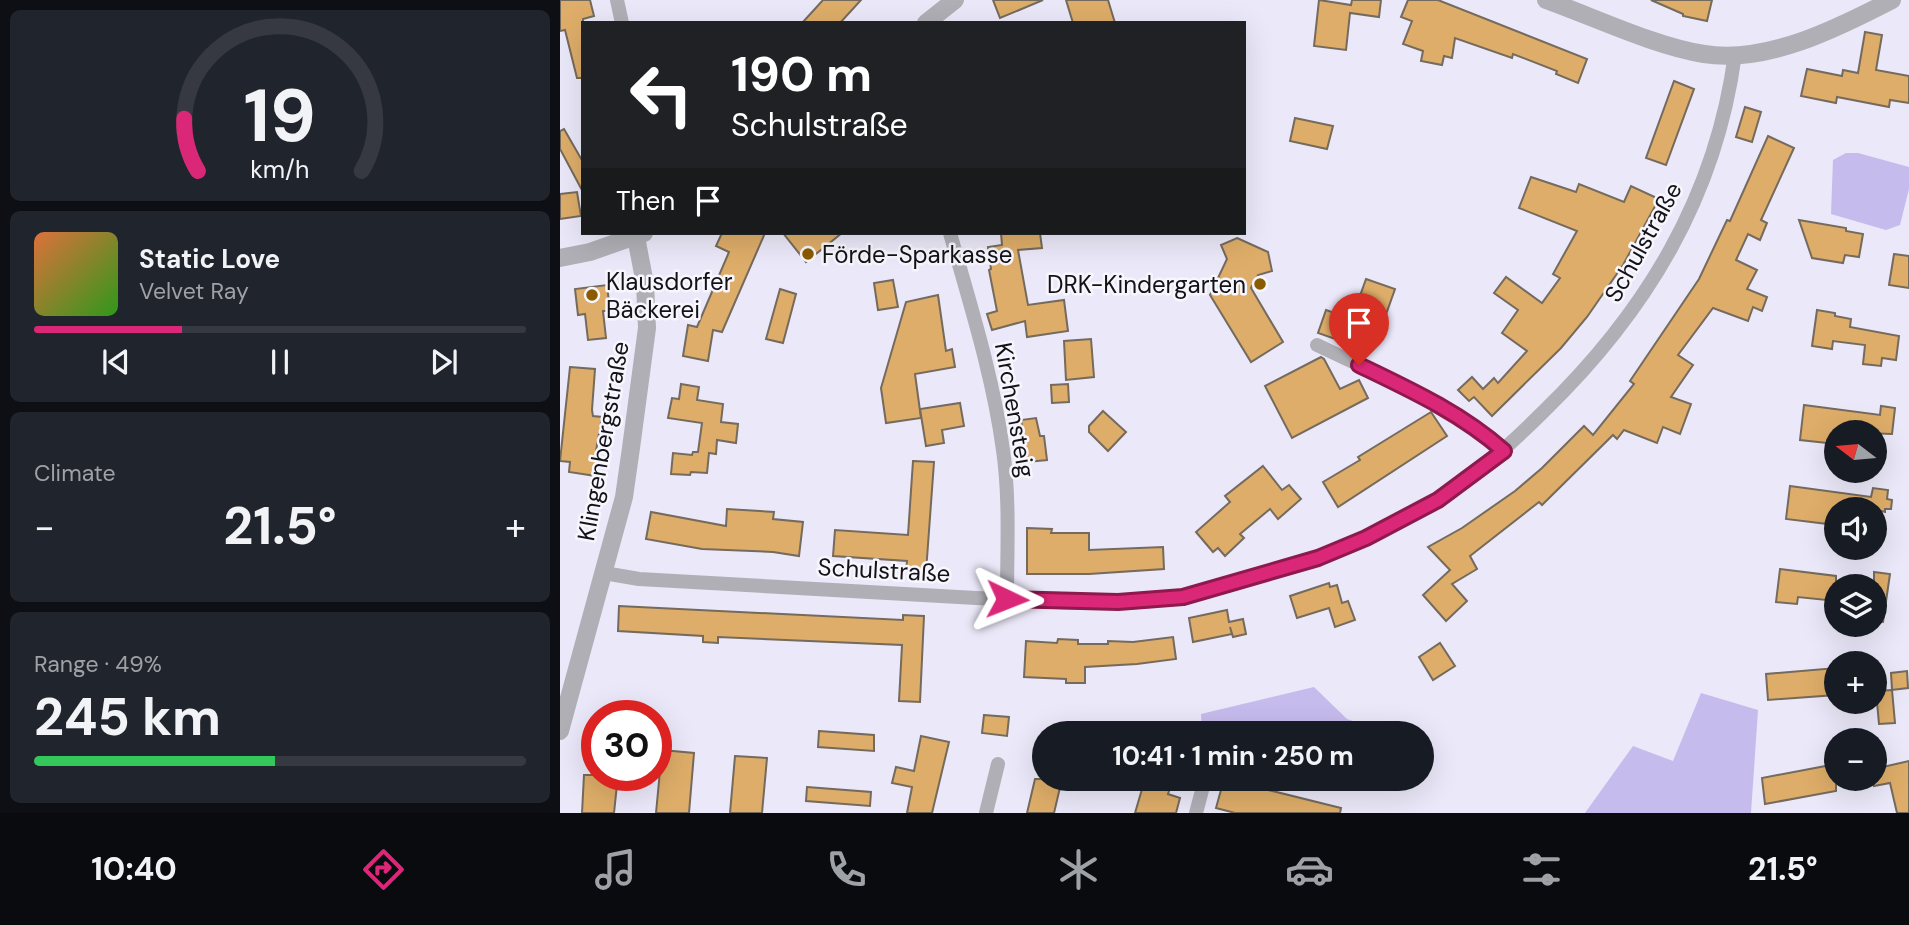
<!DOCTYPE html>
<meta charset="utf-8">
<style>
:root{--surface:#171b24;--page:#20242c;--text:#f1f3f6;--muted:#9ea1a6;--line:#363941;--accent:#db2777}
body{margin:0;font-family:"DM Sans",sans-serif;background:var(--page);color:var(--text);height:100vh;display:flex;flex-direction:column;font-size:26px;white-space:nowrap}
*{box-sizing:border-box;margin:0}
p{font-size:23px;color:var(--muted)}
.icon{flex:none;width:38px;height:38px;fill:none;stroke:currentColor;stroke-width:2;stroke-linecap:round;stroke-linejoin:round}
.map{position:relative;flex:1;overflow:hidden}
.drawer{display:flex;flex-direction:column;gap:10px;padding:10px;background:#0d0f14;width:560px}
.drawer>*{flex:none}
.hud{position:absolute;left:21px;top:21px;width:665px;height:214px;border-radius:0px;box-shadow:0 7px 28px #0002;background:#202124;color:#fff;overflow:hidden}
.needle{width:46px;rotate:286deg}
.controls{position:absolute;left:1264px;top:420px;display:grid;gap:14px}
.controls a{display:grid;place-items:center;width:63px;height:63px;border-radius:50%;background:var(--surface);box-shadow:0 7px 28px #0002;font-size:35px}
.speed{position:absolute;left:21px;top:700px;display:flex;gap:14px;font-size:35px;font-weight:700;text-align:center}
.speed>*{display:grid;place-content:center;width:91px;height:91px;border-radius:50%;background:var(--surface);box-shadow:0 7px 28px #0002;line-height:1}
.speed .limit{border:10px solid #d22;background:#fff;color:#111}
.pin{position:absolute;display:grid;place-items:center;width:60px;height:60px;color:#fff;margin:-72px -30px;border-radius:50% 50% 50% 0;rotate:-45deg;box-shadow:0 0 7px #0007}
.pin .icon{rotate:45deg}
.me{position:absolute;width:77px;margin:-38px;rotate:92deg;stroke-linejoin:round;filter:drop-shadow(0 0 5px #0008)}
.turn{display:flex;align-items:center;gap:24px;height:147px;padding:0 35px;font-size:32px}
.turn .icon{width:91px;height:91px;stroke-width:2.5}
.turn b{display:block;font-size:49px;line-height:60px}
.then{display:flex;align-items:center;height:66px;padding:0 35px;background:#0003;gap:14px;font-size:26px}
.big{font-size:52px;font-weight:700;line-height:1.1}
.drawer .tile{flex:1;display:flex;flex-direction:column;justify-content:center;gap:10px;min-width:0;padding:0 24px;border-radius:10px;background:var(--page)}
.drawer .dial{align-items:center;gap:0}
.dial svg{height:182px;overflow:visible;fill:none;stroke:var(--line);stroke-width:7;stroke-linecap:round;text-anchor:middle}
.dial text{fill:var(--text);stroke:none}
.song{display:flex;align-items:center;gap:21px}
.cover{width:84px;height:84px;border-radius:10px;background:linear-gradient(135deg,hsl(20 70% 55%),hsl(110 70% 35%))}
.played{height:7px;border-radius:4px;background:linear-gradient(90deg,var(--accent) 30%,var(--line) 30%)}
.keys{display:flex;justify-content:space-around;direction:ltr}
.heat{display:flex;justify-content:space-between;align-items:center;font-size:38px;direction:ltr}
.charge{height:10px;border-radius:5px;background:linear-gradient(90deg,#34c759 49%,var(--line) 0)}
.trip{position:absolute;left:472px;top:721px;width:402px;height:70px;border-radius:35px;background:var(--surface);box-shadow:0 7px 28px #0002;font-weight:700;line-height:70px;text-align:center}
.menu{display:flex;height:112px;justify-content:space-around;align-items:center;background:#090b0e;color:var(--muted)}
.menu .icon{width:49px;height:49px}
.menu .active{color:var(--accent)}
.menu b{font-size:32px;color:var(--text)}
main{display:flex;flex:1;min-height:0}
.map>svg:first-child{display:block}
.green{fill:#c6bbed}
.building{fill:#dead69;stroke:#746a5d;stroke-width:2}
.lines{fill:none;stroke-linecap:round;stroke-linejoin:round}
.minor{stroke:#b0afb6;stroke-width:14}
.tertiary{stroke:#b0afb6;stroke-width:18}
.route-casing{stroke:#8e194d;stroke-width:18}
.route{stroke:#db2777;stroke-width:12}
.poi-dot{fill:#8a5b00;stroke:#f8f6fd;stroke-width:2.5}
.labels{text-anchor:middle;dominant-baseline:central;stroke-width:5;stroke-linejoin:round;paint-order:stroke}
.street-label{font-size:24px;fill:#131217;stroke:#f8f6fd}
.poi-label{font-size:24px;fill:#131217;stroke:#f8f6fd;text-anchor:start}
</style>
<main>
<section class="drawer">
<div class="tile dial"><svg viewBox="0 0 100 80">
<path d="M14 69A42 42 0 1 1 86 69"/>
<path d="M14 69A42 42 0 0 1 8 46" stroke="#db2777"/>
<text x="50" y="56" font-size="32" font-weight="700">19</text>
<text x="50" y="72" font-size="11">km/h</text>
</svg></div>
<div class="tile">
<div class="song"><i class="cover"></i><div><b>Static Love</b><p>Velvet Ray</p></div></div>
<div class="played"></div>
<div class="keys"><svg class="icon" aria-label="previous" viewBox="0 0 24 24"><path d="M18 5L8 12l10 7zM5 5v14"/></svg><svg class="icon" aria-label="pause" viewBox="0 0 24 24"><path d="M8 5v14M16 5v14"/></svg><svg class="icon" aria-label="next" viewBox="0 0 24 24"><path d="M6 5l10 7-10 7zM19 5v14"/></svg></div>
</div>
<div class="tile"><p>Climate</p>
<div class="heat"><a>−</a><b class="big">21.5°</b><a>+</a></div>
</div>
<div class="tile"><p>Range · 49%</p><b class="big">245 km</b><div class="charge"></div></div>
</section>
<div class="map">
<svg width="1349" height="813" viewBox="0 0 1349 813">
<rect width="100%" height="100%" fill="#ebe8f9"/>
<g class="green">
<polygon points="1286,153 1298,153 1349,167 1349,189 1340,225 1326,230 1271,214 1273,160"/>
<polygon points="754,687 787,719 799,723 797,733 642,733 641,714"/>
<polygon points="1141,693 1198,710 1191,813 1025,813 1073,746 1113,761"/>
</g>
<g class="building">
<polygon points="0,0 30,0 34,16 23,19 23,78 17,78 5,30 0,31"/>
<polygon points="263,0 301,0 280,23 242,23"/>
<polygon points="433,0 483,0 440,18"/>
<polygon points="506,0 548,0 555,23 513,23"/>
<polygon points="759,0 791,5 792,0 821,0 819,17 790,13 786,50 754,46"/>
<polygon points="848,0 878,0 1027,59 1018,83 996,74 997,71 953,54 952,58 895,38 892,58 884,56 882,65 861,61 863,51 843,44 852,21 841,17"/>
<polygon points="1091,0 1152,0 1147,21 1123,16 1123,14"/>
<polygon points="1305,32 1322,35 1316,70 1349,76 1349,103 1330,100 1329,107 1277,97 1276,103 1241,96 1247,69 1282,76 1283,70 1298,73"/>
<polygon points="1114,81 1134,89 1106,165 1086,158"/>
<polygon points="1185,107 1201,112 1192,142 1176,137"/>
<polygon points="735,118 773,126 767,149 730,141"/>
<polygon points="4,129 23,162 23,192 0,149 0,131"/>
<polygon points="1208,136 1234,148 1201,220 1207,223 1200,240 1188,234 1176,260 1197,270 1187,289 1207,297 1202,311 1193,307 1188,321 1153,308 1118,355 1133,365 1111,397 1131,404 1120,434 1103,427 1097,443 1064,430 1057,439 1053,435 982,505 979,502 910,556 917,569 892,584 907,601 886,621 863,595 890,570 868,547 902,528 955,491 982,468 1024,426 1033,435 1074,384 1070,381 1139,279 1167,220 1170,221"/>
<polygon points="971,177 1016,192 1019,184 1064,202 1071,186 1099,199 1063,265 1027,317 1001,348 932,416 914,397 909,401 898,390 912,377 923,389 934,378 938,383 967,351 942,333 958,310 934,293 946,277 982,303 1000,278 993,274 1017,231 959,208"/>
<polygon points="17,192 21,216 0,219 0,194"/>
<polygon points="1239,220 1286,228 1286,231 1303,234 1299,257 1285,255 1283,263 1252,258"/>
<polygon points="162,233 205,233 162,332 153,330 148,361 123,356 128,325 137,327 169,252 156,246"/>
<polygon points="223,233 282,233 246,262"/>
<polygon points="441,233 480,233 482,248 458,250 468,305 504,300 508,331 467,337 465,321 432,330 427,314 437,311 429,270 431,269 428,247 442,245"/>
<polygon points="677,238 708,252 712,271 698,275 691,288 723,342 691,362 650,295 667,259 661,245"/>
<polygon points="1334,254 1349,256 1349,288 1329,285"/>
<polygon points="806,279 835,289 824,320 795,310"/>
<polygon points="333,280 338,307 318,310 314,283"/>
<polygon points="47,285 50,311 43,311 46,338 28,340 25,314 18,315 15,289"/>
<polygon points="220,289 236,294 223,343 206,339"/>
<polygon points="378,295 386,351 392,349 395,367 355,374 361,418 326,423 321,388 346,302"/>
<polygon points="766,310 789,318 781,341 758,333"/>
<polygon points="1257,310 1275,313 1275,316 1291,319 1290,327 1339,336 1336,360 1322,358 1321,366 1303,364 1305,345 1273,341 1272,349 1252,346"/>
<polygon points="531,339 534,377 506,380 504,341"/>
<polygon points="761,357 764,359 780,389 799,380 808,398 732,438 705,386"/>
<polygon points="10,367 35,369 32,410 33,416 42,417 36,451 40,452 36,476 9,472 10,462 0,461"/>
<polygon points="121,384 139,387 137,400 163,404 161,422 178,424 176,443 157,440 156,454 149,453 147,473 131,472 130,475 111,474 113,453 132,455 133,452 138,452 142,423 108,418 112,398 119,399"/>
<polygon points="508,384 509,402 492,403 491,385"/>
<polygon points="400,403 404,426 382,430 384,443 366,446 360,409"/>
<polygon points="1244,405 1320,415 1321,406 1335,408 1332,434 1276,432 1276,444 1240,440"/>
<polygon points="543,411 566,432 548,451 529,432 529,426"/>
<polygon points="871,412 887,436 778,507 763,482 800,460 798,457"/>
<polygon points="476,418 480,436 484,436 487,460 467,462 461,420"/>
<polygon points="353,461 374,462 366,572 346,571 347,561 273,556 275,530 348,535"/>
<polygon points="703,466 722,490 729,485 741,499 718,519 710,509 680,534 684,538 665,556 658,548 653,552 636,532 670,502 665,496"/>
<polygon points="1230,486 1311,497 1313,488 1328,490 1327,499 1332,500 1331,509 1325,509 1325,512 1314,509 1276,509 1276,525 1226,519"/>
<polygon points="167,509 214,512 213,519 243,522 239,556 213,552 142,549 86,539 91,512 166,526"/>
<polygon points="467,528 492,529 491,533 529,533 529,550 603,547 604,569 529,574 467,574"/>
<polygon points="1220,569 1276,576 1276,601 1238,597 1237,604 1216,602"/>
<polygon points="1314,572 1330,574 1323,622 1314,621"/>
<polygon points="769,583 770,587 777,585 782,603 788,601 795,620 775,627 769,608 737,618 730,596"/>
<polygon points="59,606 343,620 343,615 364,616 360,702 339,701 342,645 158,637 158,643 143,642 143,636 58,631"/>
<polygon points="667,610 669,622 683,619 686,634 673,637 670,627 672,634 633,642 629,618"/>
<polygon points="613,637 616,659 577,664 525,667 525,683 506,683 506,679 464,677 466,641 497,643 498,639 518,640 518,644 548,644 548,641 573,642"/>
<polygon points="880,643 895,666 873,680 859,657"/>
<polygon points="1276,668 1276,695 1208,700 1206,674"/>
<polygon points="1347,671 1348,688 1332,690 1331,673"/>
<polygon points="1332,690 1335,723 1319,724 1316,691"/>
<polygon points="424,715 449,717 447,736 422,733"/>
<polygon points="259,731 314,735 314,751 258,747"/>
<polygon points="361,736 389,742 372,813 347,813 352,787 332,783 336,767 354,771"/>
<polygon points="102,750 134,753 129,813 96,813"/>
<polygon points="175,756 207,758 202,813 170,813"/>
<polygon points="1349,761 1349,813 1337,813 1330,783 1314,786 1314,769"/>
<polygon points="1276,764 1276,791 1205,804 1202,778"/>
<polygon points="24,775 58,775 54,813 22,813"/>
<polygon points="475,779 502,779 494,813 467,813"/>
<polygon points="585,779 613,779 608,794 620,798 616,813 575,813"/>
<polygon points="664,779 781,808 780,813 675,813 656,808"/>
<polygon points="247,787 311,792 310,806 246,801"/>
</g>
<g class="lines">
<g class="minor">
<polyline points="57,0 62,23"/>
<path d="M390,233C410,304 433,376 443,450C450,499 447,549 447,599"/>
<path d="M757,345C822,376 889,404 944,451"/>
<path d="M44,573L79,579C192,585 304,592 416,598C482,601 558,608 623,597C645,593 667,584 689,578C755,559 821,537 879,499C918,474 952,443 984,411C1086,312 1156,197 1175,54"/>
<polyline points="426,813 438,764"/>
<polyline points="636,813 645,779"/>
</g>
<g class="tertiary">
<path d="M986,0C1034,17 1094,46 1144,54C1207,64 1278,28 1332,0"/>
<polyline points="366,23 395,0"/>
<polyline points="0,258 30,252 84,233"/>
<polyline points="0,731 64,497 71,448 87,328 85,284 76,237"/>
</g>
</g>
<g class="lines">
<g class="route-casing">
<path id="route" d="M447,599L558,602L623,597L758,558L806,538L878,500L944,451C901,413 851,390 799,365"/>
</g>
<use href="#route" class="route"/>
</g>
<g class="poi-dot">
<circle cx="248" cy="254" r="7"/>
<circle cx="700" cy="284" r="7"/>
<circle cx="32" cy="295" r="7"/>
</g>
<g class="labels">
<g class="street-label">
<text transform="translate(1083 242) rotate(-61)">Schulstraße</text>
<text transform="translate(455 410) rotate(80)">Kirchensteig</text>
<text transform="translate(43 441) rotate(-80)">Klingenbergstraße</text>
<text transform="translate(324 570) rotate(3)">Schulstraße</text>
</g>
<g class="poi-label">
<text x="262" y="254">Förde-Sparkasse</text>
<text x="46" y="281">Klausdorfer<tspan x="46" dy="28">Bäckerei</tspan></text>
<text x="686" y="284" text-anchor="end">DRK-Kindergarten</text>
</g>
</g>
</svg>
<div class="controls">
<a><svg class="needle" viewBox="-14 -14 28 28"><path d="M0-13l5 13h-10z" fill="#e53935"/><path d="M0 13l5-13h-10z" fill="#9ea1a6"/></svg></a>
<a><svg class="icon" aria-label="sound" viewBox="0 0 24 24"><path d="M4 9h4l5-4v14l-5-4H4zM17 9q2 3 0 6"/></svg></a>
<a><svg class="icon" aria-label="layers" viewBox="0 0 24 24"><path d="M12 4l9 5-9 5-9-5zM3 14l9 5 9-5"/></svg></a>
<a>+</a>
<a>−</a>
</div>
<div class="speed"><div class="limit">30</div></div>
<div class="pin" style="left:799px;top:365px;background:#d93025"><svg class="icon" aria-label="arrive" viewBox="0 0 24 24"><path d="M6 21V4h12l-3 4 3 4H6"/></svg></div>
<svg class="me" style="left:447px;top:599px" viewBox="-20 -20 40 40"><path d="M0-17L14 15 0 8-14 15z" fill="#db2777" stroke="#fff" stroke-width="4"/></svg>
<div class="trip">10:41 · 1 min · 250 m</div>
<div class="hud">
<div class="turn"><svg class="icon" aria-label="left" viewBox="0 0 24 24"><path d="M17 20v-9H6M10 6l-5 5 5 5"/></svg><div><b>190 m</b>Schulstraße</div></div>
<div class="then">Then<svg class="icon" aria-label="arrive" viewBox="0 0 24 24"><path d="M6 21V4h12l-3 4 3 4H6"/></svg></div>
</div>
</div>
</main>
<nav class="menu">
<b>10:40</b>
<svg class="icon active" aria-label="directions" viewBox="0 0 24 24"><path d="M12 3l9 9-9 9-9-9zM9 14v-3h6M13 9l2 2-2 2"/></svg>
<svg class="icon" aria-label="music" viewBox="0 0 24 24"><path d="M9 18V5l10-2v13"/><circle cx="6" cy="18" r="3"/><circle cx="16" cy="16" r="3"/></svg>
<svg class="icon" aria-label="phone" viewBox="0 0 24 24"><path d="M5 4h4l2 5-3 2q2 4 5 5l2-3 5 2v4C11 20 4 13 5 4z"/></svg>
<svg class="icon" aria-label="climate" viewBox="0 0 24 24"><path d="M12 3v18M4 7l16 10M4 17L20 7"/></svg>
<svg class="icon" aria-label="car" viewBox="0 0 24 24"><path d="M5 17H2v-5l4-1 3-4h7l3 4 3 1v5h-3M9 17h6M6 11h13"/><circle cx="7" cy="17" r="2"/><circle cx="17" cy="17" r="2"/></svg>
<svg class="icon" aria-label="filters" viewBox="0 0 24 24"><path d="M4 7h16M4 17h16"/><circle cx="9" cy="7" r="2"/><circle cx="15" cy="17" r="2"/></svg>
<b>21.5°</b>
</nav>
